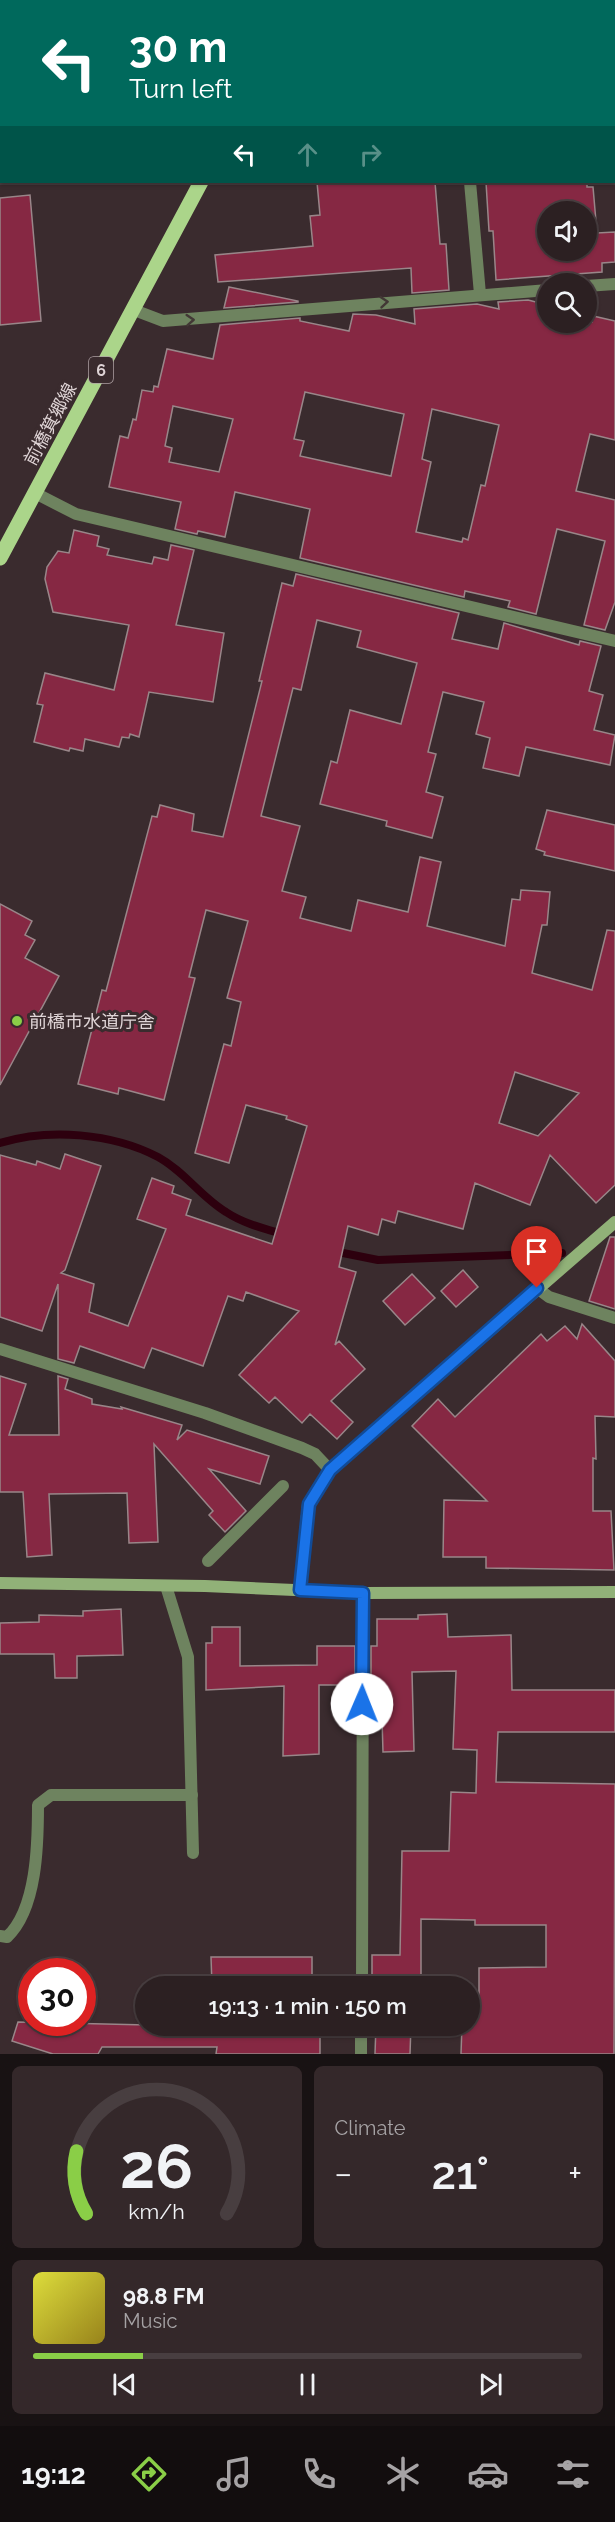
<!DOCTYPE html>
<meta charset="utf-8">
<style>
:root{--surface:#2c2022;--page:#34282a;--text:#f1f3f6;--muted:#a6a3a5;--line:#483e40;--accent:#8ace47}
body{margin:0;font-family:Raleway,"Noto Sans JP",sans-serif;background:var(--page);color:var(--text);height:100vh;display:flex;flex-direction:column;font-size:22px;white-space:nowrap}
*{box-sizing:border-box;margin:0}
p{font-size:20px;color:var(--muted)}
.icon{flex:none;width:33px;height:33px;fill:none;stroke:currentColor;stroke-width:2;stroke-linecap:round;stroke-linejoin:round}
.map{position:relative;height:2054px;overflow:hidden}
.panel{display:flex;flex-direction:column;gap:12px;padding:12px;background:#181213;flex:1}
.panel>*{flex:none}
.banner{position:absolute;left:0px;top:0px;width:615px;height:183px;box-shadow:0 2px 4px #0004,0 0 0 2px var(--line);background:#00695c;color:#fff;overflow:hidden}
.buttons{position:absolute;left:537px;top:201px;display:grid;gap:12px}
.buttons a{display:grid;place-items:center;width:60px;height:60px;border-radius:50%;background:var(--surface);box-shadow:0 2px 4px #0004,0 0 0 2px var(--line);font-size:30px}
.speed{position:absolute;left:18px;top:1958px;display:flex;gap:12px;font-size:30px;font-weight:700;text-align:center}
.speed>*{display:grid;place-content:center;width:78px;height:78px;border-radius:50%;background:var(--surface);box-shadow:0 2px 4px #0004,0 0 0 2px var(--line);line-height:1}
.speed .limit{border:9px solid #d22;background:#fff;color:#111}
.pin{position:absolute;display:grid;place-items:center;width:51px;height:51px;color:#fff;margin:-62px -26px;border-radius:50% 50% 50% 0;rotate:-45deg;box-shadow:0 0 6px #0007}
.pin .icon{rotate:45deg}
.me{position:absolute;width:66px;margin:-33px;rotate:1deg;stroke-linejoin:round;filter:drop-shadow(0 0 4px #0008)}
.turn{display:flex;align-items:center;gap:21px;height:126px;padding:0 30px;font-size:27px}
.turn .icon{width:78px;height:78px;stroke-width:2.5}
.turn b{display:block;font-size:42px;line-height:51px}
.lanes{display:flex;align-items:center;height:57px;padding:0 30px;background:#0003;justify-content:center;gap:30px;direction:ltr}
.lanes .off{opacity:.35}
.big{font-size:45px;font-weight:600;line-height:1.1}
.panel .card{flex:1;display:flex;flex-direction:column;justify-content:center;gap:9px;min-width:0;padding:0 21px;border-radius:9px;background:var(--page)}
.panel .dial{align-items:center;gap:0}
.dial svg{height:156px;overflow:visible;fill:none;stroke:var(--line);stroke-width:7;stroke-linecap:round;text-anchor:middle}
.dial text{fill:var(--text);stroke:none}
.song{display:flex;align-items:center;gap:18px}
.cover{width:72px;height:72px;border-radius:9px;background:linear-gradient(135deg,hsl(60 70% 55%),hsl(50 70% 35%))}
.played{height:6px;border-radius:3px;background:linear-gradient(90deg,var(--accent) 20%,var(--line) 20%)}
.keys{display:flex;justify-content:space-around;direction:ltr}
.heat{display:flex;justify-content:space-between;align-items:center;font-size:33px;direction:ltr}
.panel .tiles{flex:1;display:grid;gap:12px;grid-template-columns:1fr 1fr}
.card:last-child{grid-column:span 2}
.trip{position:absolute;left:135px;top:1976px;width:345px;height:60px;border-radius:30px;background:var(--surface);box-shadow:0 2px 4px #0004,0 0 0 2px var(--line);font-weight:600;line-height:60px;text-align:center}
.dock{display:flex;height:96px;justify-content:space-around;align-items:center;background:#120d0e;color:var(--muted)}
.dock .icon{width:42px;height:42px}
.dock .on{color:var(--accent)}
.dock b{font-size:27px;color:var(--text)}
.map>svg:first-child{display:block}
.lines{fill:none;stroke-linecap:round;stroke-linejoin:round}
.stream{stroke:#2d000e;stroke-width:8}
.river{stroke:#2d000e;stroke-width:50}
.building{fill:#862843;stroke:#998689;stroke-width:1.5;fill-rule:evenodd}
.street{stroke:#6e835f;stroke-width:12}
.secondary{stroke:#91b178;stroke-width:12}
.primary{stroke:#abd58a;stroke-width:15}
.oneway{stroke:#423835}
.route-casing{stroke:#114b97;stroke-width:15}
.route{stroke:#1a73e8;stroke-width:10}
.poi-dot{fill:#8ace47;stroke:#3a2b2e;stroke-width:2}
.labels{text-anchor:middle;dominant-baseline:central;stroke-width:6;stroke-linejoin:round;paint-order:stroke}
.shield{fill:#3a2b2e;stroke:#aea1a4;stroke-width:1.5}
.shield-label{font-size:16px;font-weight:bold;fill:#dfd4d6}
.street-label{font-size:18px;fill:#dfd4d6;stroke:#3a2b2e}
.poi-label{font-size:18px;fill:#dfd4d6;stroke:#3a2b2e;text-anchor:start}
</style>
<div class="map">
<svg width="615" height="2054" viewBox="0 0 615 2054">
<rect width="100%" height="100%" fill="#3a2b2e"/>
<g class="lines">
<g class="stream">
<path d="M0,1143C49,1128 112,1133 158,1157C184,1171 201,1197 226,1212C244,1224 266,1229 286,1235"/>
<polyline points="333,1251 378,1260 562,1253"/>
</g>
<g class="river">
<polyline points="614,11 615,11"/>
<polyline points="0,103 2,103"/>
</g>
</g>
<g class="building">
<polygon points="317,182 435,182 440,244 446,244 449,290 412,293 411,268 218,282 215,255 313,246 310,216 320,215"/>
<path d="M486,182H587V187H593L597,233L615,232V262L602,263V272L496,280L493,231H489ZM548,212H586V250H548Z"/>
<polygon points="30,195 41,321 0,325 0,198"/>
<polygon points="229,287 298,301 298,302 224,308"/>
<path d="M528,300L548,305V322H592L593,316L615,321V440L590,434L576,491L615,500V602L605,630L584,625L605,541L557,529L536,614L508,607L510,601L465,591L464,597L300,558L310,509L235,492L225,537L198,531L197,534L175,529L181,502L109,487L120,436L128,438L133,419L136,420L142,390L153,392L154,386L158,387L167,349L213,359L220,325L300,318V321L349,331L353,314L376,315L415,324L414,309L477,304L499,309L498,302ZM305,392L404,414L391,476L300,456L304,441L294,439ZM173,406L233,419L219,472L169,462L172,448L165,446ZM432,409L499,425L485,486L481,485L468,540L463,538L462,542L416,532L431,462L422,459Z"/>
<polygon points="74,530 99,536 97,546 109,549 107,555 152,564 154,557 168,560 171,545 194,550 176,625 224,633 213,702 149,692 139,737 130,734 129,738 122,737 119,747 85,739 83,751 70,748 69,751 34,742 43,705 37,704 45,673 114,690 129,625 53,612 45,579 47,567 58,551 69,553"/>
<path d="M296,574L459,613L452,639L498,649L504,623L579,645L580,641L601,646L589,691L603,695L594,730L615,735L610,765L526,747L519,776L483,768L490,738L476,734L484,702L443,692L428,752L436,754L426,792L443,797L432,838L386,826L387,821L320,804L331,761L337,763L350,710L401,724L417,663L357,647L361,631L317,620L301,690L293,688L261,816L300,826L282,891L306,897L300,918L351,931L358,900L408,912L420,857L441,862L427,926L505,946L512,899L520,900L521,890L550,892L547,925H542L532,973L592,990L607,930L615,931V1185L596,1203L550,1155L530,1205L475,1183L463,1229L398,1211L395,1223L382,1219L378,1235L348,1226L339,1267L356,1272L335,1345L339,1341L365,1369L331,1401L353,1422L337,1439L310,1414L302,1423L275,1397L269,1403L239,1375L299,1311L246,1292L243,1301L228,1296L203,1366L152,1348L144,1368L80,1346L74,1363L58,1359V1284L42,1331L0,1317V1155L36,1165L37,1161L60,1169L65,1154L101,1166L65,1270L61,1273L94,1284L89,1312L128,1326L166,1229L137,1219L152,1178L174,1186L172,1193L191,1200L186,1215L272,1244L307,1126L286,1119L287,1116L246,1105L229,1163L195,1153L224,1044L231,1046L241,1002L227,998L248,921L206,910L189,977L195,978L164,1100L119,1088L118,1094L78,1084L102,990L106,991L152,816L157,817L160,805L194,814L192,831L223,837L262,681H259L282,583L293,586ZM515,1072L579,1093L538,1136L499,1123Z"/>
<polygon points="547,810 615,825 615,871 544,855 545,852 536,849"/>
<polygon points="0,904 32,921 25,935 35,940 25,958 59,976 0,1085"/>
<polygon points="610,1237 615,1237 615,1309 589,1301"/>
<polygon points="463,1270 478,1287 456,1307 441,1291"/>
<polygon points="412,1274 435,1298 405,1325 383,1301"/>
<polygon points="582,1324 615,1361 615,1417 595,1416 596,1459 593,1458 593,1511 611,1511 614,1570 486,1568 486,1557 443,1557 444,1500 487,1501 412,1426 438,1399 455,1417 541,1334 547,1341 565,1326 577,1339"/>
<polygon points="0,1376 26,1384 9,1435 59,1435 58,1376 68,1379 65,1389 92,1399 92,1404 122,1409 121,1407 182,1425 177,1440 187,1430 269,1456 260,1484 209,1469 246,1511 225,1532 209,1515 213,1511 154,1444 158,1542 129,1543 127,1493 49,1494 52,1555 27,1557 23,1492 0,1492"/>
<polygon points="121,1609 123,1655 77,1656 77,1678 55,1678 54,1654 0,1654 0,1623 39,1622 39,1615 83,1616 83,1611"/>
<polygon points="447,1614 448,1637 511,1635 512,1690 615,1690 615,1732 498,1732 496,1782 615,1784 614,2054 461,2054 462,2025 470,2025 470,2016 479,2016 479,1968 546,1967 546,1925 475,1925 475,1920 421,1919 421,1986 372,1986 372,1955 400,1955 402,1851 449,1851 451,1792 476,1793 477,1750 453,1749 456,1671 412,1672 414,1751 383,1752 381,1685 371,1685 371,1646 377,1646 377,1619 418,1619 418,1615"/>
<polygon points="212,1627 240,1627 240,1666 317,1665 317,1646 355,1646 355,1685 319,1685 319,1754 283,1756 284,1686 206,1690 206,1643 212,1643"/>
<polygon points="211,1957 312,1957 312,1986 212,1986"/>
<polygon points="18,2022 281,2028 281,2025 320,2025 320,2054 216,2054 217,2047 102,2047 98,2054 53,2054 12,2041"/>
<polygon points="376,2025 411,2025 410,2054 375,2054"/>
</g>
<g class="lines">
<g class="street">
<polyline points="232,2 251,0"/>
<polyline points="0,20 2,20"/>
<polyline points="614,43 615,43"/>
<polyline points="470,182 480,294"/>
<polyline points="586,286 615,284"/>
<polyline points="134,310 163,321 548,290"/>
<polyline points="35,493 76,514 615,641"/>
<polyline points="537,1288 549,1297 615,1318"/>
<polyline points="0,1349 205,1413 302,1448 315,1454 330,1470"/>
<polyline points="208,1561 283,1486"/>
<polyline points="166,1586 188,1657 193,1853"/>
<path d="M0,1936L7,1937C37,1909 38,1844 38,1805L51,1795H192"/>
<polyline points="362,1986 363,1593"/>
<polyline points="361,2054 361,2025"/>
</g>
<g class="secondary">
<polyline points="0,1583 205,1586 363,1593 615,1592"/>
<polyline points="300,1590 308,1504 330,1470 615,1222"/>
</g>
<g class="primary">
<polyline points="290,2 291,0"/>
<polyline points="0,558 201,182"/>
</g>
</g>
<defs><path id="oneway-chevron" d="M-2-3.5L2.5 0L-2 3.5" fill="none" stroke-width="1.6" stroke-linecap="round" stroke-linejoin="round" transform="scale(1.5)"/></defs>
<g class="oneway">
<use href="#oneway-chevron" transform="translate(384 302) rotate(-5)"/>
<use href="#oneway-chevron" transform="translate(190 320) rotate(-4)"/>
</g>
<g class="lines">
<g class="route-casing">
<polyline id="route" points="362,1704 363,1593 300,1590 309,1504 330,1470 537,1288"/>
</g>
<use href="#route" class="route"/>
</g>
<circle class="poi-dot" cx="17" cy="1021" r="6"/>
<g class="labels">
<rect class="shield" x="89" y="357" width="24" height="26" rx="4.5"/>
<g class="shield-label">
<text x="101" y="370">6</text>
</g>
<g class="street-label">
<text transform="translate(50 424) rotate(-62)">前橋箕郷線</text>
</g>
<g class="poi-label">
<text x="29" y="1021">前橋市水道庁舎</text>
</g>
</g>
</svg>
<div class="buttons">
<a><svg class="icon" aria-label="sound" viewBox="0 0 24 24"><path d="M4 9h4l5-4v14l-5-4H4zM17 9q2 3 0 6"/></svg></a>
<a><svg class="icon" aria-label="search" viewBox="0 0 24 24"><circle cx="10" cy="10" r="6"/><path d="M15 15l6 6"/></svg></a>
</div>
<div class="speed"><div class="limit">30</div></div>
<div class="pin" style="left:537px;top:1288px;background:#d93025"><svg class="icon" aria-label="arrive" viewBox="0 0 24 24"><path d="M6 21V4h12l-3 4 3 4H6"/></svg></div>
<svg class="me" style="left:362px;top:1704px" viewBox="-20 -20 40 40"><circle r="19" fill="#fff"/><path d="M0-13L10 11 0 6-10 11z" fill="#1a73e8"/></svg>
<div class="trip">19:13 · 1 min · 150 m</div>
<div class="banner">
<div class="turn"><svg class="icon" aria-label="left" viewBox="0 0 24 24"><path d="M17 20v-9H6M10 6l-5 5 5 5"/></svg><div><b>30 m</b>Turn left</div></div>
<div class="lanes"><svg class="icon" aria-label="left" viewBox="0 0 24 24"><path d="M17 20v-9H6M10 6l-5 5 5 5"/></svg><svg class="icon off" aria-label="ahead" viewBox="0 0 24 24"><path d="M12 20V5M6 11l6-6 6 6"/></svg><svg class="icon off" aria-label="right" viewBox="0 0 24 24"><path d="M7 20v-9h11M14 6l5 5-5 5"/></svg></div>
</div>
</div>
<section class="panel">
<div class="tiles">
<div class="card dial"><svg viewBox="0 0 100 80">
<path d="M14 69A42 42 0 1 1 86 69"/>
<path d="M14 69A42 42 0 0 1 9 37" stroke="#8ace47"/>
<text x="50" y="56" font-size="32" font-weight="700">26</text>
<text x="50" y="72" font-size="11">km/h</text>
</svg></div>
<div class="card"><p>Climate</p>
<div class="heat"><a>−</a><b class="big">21°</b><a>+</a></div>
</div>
<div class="card">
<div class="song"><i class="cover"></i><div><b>98.8 FM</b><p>Music</p></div></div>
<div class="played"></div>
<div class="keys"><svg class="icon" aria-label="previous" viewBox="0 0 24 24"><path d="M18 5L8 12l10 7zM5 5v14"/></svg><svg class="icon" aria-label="pause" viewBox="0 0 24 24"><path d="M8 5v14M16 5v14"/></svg><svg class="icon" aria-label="next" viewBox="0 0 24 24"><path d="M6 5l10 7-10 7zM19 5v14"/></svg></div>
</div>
</div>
</section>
<nav class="dock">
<b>19:12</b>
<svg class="icon on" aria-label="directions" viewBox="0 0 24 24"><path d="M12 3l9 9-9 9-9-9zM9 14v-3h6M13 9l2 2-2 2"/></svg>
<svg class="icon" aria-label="music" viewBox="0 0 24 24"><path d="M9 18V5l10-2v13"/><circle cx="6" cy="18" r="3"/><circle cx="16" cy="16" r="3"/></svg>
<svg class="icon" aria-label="phone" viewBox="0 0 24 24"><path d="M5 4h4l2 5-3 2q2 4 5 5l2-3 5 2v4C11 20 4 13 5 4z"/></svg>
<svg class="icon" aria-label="climate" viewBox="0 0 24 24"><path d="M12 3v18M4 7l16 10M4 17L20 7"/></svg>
<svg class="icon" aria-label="car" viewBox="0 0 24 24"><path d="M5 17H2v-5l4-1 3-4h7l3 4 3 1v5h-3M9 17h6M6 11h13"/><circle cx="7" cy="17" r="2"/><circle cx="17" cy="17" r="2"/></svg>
<svg class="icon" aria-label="filters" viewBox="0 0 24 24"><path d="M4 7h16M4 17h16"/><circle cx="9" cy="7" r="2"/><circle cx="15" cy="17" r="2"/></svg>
</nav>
